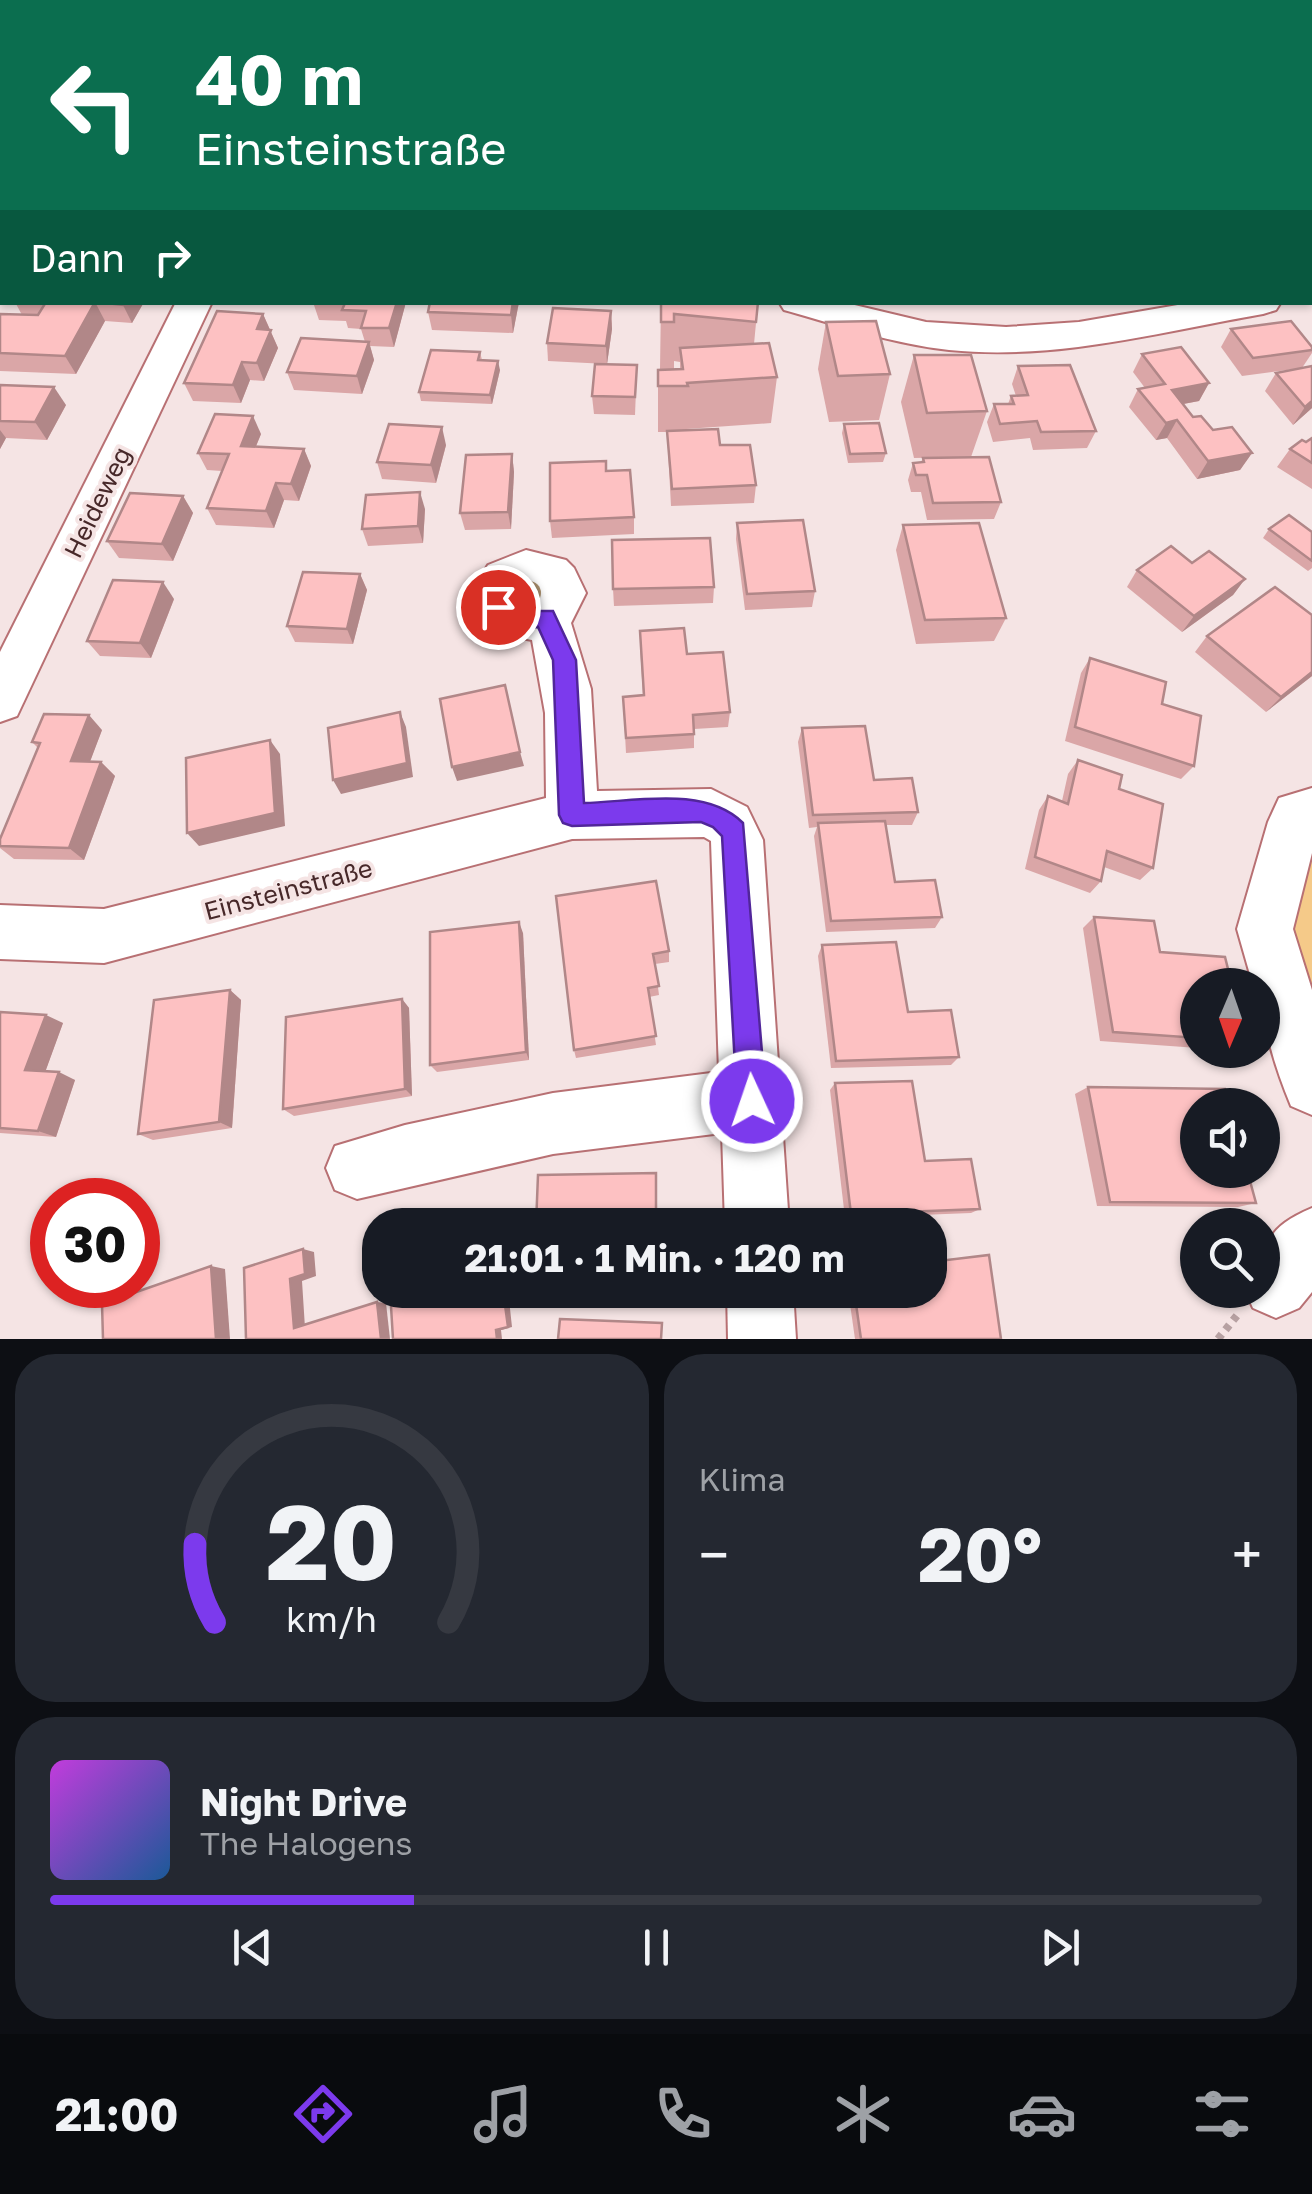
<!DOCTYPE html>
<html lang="de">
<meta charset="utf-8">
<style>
:root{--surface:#171b24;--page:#242831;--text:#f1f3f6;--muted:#9ea1a6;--line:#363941;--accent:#7c3aed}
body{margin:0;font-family:"Golos Text",sans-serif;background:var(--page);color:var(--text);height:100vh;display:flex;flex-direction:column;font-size:38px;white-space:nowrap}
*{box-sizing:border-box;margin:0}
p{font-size:32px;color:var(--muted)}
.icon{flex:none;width:55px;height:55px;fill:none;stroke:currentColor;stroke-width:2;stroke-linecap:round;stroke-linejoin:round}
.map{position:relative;height:1339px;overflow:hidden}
.panel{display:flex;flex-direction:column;gap:15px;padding:15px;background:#0d0f14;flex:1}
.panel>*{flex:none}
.top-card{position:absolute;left:0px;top:0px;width:1312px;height:305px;box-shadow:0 2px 8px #0004;background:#0b6e4f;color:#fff;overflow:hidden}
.needle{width:65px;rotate:182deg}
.buttons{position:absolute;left:1180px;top:968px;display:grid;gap:20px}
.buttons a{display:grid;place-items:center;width:100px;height:100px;border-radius:50%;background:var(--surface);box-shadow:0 2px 8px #0004;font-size:50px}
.speed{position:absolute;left:30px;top:1178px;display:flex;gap:20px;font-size:50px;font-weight:700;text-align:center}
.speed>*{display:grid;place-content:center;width:130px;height:130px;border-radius:50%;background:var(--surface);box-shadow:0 2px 8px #0004;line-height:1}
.speed .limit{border:15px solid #d22;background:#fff;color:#111}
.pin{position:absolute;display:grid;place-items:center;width:85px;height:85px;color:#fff;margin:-42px;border:5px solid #fff;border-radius:50%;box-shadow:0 2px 10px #0007}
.me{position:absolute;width:110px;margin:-55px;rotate:357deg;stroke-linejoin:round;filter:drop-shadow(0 0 8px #0008)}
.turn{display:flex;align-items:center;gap:35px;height:210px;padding:0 30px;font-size:45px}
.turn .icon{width:130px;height:130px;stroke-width:2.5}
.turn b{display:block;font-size:70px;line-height:85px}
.then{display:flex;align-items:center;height:95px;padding:0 30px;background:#0003;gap:20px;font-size:38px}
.big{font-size:75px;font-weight:700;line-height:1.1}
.panel .tile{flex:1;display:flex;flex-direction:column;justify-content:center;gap:15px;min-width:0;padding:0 35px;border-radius:40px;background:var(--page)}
.panel .dial{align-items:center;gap:0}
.dial svg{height:260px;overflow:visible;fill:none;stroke:var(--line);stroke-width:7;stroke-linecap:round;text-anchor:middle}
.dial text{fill:var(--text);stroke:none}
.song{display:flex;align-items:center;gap:30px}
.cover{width:120px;height:120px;border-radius:15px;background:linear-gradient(135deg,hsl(290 70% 55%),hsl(210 70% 35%))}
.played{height:10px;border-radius:5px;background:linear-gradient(90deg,var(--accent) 30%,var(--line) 30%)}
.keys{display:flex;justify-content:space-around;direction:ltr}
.heat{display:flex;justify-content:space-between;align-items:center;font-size:55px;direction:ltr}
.panel .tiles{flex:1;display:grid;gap:15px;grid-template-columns:1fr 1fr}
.tile:last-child{grid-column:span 2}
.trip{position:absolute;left:362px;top:1208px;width:585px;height:100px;border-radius:40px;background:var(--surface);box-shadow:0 2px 8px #0004;font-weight:700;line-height:100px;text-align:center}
.dock{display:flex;height:160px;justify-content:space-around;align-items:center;background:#090b0e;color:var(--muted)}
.dock .icon{width:70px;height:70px}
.dock .selected{color:var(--accent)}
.dock b{font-size:45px;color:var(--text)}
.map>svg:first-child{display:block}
.green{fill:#f5ca89}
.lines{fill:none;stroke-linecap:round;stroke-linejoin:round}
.minor-casing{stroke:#b87073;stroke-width:4}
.path{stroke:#b7a1a2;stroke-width:8;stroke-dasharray:6 6;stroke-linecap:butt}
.minor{fill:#fff;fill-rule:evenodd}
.tree{fill:#ae9370}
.wall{fill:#daa6a7}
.shaded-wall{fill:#b18788}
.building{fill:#fdc1c2;stroke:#b18788;stroke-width:2.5}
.route{fill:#7c3aed;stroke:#51269a;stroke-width:2.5}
.labels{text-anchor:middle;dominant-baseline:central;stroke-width:8;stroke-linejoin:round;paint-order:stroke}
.street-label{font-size:25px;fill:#472829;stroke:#f5e4e4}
</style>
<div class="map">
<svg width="1312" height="1339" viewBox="0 0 1312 1339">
<rect width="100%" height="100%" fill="#f5e4e4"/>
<polygon class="green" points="1312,839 1312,1020 1287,937"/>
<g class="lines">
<g class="minor-casing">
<g id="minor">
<polygon points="833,0 862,0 864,2 835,2"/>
<rect x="0" y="241" width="2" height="22"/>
<rect x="1310" y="262" width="2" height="24"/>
<polygon points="176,302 212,302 17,716 0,722 0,652"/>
<path d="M779,302H842L926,322L1006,327L1079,322L1195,302H1281L1276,310L1263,314C1160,332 1055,361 949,350C893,344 838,325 784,310Z"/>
<path d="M526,550L566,560L574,568L586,593L571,623L591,689L597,791L711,789L747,807L763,840L789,1225H725L722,1133L553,1154L357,1199L335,1190L326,1168L335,1146L405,1125L553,1093L719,1072L711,841L704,837L572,839L104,963L0,959V905L104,909L546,798L545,713L532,640C502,635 478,624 473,590L488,565ZM533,585L539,589L537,599L524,601L518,592Z"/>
<path d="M1312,788V853L1293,929L1312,990V1115L1291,1106C1275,1067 1262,1027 1262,985H1253L1237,929L1268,822L1279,798Z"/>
<path d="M1312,1208V1292L1299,1308L1276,1318L1253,1308L1245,1290H1262C1262,1244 1267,1227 1312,1208Z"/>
<polygon points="727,1290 793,1290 796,1339 728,1339"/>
</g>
</g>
<polyline class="path" points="1218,1339 1239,1313"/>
<use href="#minor" class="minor"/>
</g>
<circle class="tree" cx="529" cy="593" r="12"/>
<g class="wall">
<polygon points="579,0 637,0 637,2 583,2"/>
<polygon points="672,0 728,0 728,2 676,2"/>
<polygon points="766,0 824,0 823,2 836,2 770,2"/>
<polygon points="871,0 946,0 946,2 875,2"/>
<polygon points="1070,0 1127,0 1126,2 1075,2"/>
<polygon points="1198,0 1276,0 1275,2 1197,2"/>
<polygon points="1312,4 1312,26 1310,26 1310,8"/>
<polygon points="1310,59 1312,59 1312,101 1310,99"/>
<polygon points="1312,108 1312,132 1310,131 1310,112"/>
<polygon points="1310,204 1312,204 1312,235 1310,233"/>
<polygon points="15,302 144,302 132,323 105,321 76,374 0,371 0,314 22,315"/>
<polygon points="313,302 406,302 394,347 370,346 374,360 362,394 294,390 287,372 365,342 361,329 348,328 346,321 319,320"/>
<polygon points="519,302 513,333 432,330 428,312"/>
<polygon points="661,302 758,302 754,344 777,377 771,423 686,429 686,430 720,445 756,485 754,503 671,506 667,432 658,432 658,370 680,369 680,362 674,361 674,369 660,369"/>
<polygon points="611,311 612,329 607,364 548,361 547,343"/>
<polygon points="263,314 278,348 264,381 250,380 241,403 193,401 184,383"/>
<polygon points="826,322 890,374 879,420 829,422 818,369"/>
<polygon points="1231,329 1312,347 1312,353 1302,368 1242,376 1221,347"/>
<polygon points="480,352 482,360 500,370 492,404 421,401 419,392"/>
<polygon points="1142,354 1209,383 1199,401 1183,404 1193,417 1252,453 1240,470 1197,479 1167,438 1156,440 1129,407 1138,389 1145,388 1133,372"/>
<polygon points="914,355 987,411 971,457 914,458 901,402"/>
<polygon points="637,365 635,415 594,414 592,396"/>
<polygon points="1018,366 1096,431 1087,448 1033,450 1030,438 993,442 987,422 994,404 1008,404 1011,396 1016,396 1012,384"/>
<polygon points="1312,366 1312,408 1293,425 1265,391 1276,373"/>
<polygon points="0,385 66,405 47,440 6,438 0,449"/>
<polygon points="844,424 886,453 883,462 848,463 842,433"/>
<polygon points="261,434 256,446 304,449 311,466 299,501 284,500 274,528 216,525 207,508 222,471 207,470 198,453"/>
<polygon points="1312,438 1312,489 1277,467 1290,449 1306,442"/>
<polygon points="446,445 436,483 382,479 377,462"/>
<polygon points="512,454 514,472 511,529 465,530 460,513"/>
<polygon points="923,458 1001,502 994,519 927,520 921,492 911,492 908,480 913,463 921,462"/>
<polygon points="606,471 634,517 634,534 552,538 550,521"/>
<polygon points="183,496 193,513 173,561 119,558 107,541"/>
<polygon points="425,509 423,543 368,546 362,529"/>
<polygon points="737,523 815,591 812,607 745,610 736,539"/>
<polygon points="903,525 1006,618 994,641 916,644 896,550"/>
<polygon points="1269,529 1312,532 1312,568 1308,571 1263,538"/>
<polygon points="1192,563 1245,579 1233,595 1182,632 1127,587 1137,570"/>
<polygon points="360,574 367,590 353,644 295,642 287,626"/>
<polygon points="714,587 713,603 614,606 613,589"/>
<polygon points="174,599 151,658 100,656 87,641"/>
<polygon points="1207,636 1312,676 1266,712 1195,652"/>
<polygon points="640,646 687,654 730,712 728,727 694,729 694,748 626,753 623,697 643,696"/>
<polygon points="1090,658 1162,704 1194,766 1181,779 1065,741 1081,673"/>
<polygon points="802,728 918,812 912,825 885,825 895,882 942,917 935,928 826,932 814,836 817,827 809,828 798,742"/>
<polygon points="102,730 90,761 101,762 115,776 84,860 14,859 0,848 0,839 38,748 32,742"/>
<polygon points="1078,760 1119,789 1153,868 1140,880 1104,867 1101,881 1090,893 1025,869 1039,810 1048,796 1062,801 1068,774"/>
<polygon points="556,896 669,951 669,962 655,964 659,995 649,997 656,1045 576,1058 574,1050"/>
<polygon points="1094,917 1160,952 1198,985 1198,1048 1100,1041 1083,928"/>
<polygon points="523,933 529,1060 437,1072 430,1065"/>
<polygon points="822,945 908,1012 959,1057 951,1065 831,1068 818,956"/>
<polygon points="230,990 241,1000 232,1128 153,1140 138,1134"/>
<polygon points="402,999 409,1008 412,1096 294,1116 283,1109"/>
<polygon points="0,1012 63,1023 45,1072 75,1080 56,1137 0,1133"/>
<polygon points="835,1083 925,1161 980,1209 971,1213 845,1218 830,1090"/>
<polygon points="1088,1087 1256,1203 1238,1207 1097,1206 1075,1094"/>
<polygon points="848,1290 930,1290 1001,1339 855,1339"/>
</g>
<g class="shaded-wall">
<polygon points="399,0 436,0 436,1 432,2 394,2"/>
<rect x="602" y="0" width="35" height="2"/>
<polygon points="706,0 728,0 728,2 704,2"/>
<polygon points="794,0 824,0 823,2 794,2"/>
<polygon points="1105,0 1127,0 1126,2 1104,2"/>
<polygon points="95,302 105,321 76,374 65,356"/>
<polygon points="124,302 144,302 132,323 123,305"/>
<polygon points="397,302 406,302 394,347 389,328"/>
<polygon points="513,302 519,302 513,333 511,315"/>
<polygon points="611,311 612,329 607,364 606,346"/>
<polygon points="263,314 278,348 264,381 257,363 257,329"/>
<polygon points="369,342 374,360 362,394 357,376"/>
<polygon points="498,361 500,370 492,404 490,395"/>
<polygon points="242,362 250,380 241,403 233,385"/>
<polygon points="1209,383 1199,401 1162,408 1172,390"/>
<polygon points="54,387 66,405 47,440 35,422"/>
<polygon points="1312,401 1312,408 1293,425 1305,407"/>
<polygon points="253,416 261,434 249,463 241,446"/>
<polygon points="1177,420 1167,438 1156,440 1166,423"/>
<polygon points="442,427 446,445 436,483 431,465"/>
<polygon points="0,430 6,438 0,449"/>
<polygon points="304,449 311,466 299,501 291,484"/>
<polygon points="1252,453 1240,470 1197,479 1208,461"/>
<polygon points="512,454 514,472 511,529 508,512"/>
<polygon points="276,483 284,500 274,528 266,511"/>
<polygon points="420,492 425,509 423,543 418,526"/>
<polygon points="183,496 193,513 173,561 162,544"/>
<polygon points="360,574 367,590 353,644 347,629"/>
<polygon points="1245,579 1233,595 1182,632 1194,616"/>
<polygon points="163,582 174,599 151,658 140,643"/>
<polygon points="1312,672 1312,676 1266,712 1281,697"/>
<polygon points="400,712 406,727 413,777 341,794 333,780"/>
<polygon points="89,715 102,730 85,775 71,761"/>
<polygon points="270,740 280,754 285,826 199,846 187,833"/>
<polygon points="520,752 524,766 457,781 452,767"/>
<polygon points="101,762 115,776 84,860 69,848"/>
<polygon points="519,922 523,933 529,1060 526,1052"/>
<polygon points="230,990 241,1000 232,1128 219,1122"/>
<polygon points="402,999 409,1008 412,1096 405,1089"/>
<polygon points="46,1015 63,1023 43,1078 25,1070"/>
<polygon points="59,1072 75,1080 56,1137 38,1131"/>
<polygon points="303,1249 314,1252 316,1276 302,1281 305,1328 294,1328 290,1279"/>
<polygon points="211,1266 225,1269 230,1339 216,1339"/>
<polygon points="503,1290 508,1290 512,1327 501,1330 502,1339 497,1339 496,1330"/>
<polygon points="377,1302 386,1303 390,1339 381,1339"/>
</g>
<g class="building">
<polygon points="380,0 399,0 394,2 385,2"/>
<polygon points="530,0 568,0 572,2 524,2"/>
<polygon points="902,0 939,0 932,2 906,2"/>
<polygon points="1041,0 1056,0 1060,2 1034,2"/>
<polygon points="1213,0 1273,0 1267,2 1218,2"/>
<polygon points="1310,59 1312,59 1312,76 1310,75"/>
<polygon points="46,302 95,302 65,356 0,353 0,314 38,315"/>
<polygon points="96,302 124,302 123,305"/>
<polygon points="343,302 397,302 389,328 361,328 366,311 342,310 345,303"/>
<polygon points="430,302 513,302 511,315 428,312"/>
<polygon points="661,302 758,302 756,322 674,314 674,322 661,322"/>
<polygon points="553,308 611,311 606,346 547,343"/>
<polygon points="217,311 263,314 257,329 271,330 257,363 242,362 233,385 184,383"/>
<polygon points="876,321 890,374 838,376 826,322"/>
<polygon points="1291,321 1312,347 1312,350 1253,358 1231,329"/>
<polygon points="301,338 369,342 357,376 287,372"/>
<polygon points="769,343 777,377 687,383 688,386 658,386 658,370 683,369 680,348"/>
<polygon points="1181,347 1209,383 1172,390 1193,417 1201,416 1213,430 1232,427 1252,453 1208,461 1177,420 1166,423 1138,389 1165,384 1142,354"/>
<polygon points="431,350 480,352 478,360 498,361 490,395 419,392"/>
<polygon points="914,355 971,355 987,411 927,413"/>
<polygon points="595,364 637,365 635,397 592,396"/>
<polygon points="1070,365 1096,431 1041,432 1037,421 1000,424 994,404 1014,404 1011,396 1028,395 1018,366"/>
<polygon points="1312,366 1312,401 1305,407 1276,373"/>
<polygon points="0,385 54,387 35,422 0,421"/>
<polygon points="215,414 253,416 241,446 304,449 291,484 276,483 266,511 207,508 229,454 198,453"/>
<polygon points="879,423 886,453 850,454 844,424"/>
<polygon points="389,424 442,427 431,465 377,462"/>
<polygon points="718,429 720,445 750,445 756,485 672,489 667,431"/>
<polygon points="1312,438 1312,463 1290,449 1302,440 1306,442"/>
<polygon points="512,454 508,512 460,513 466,455"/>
<polygon points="989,457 1001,502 933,503 927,475 916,475 913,463 924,462 923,458"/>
<polygon points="606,461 606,471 630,470 634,517 550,521 550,463"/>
<polygon points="420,492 418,526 362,529 366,495"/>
<polygon points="130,493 183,496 162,544 107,541"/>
<polygon points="1289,515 1312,532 1312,561 1269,529"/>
<polygon points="803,520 815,591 747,594 737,523"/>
<polygon points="979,523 1006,618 925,620 903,525"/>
<polygon points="710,538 714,587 613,589 612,540"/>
<polygon points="1171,546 1192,563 1209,551 1245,579 1194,616 1137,570"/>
<polygon points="303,572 360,574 347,629 287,626"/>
<polygon points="113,580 163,582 140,643 87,641"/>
<polygon points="1275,587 1312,615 1312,672 1281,697 1207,636"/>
<polygon points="684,628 687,654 723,652 730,712 693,715 694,734 626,738 623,697 644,695 640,631"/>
<polygon points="1090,658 1166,682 1162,704 1201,716 1194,766 1075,727"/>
<polygon points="505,685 520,752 452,767 440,699"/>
<polygon points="400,712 407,763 333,780 328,728"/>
<polygon points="44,714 89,715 71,761 101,762 69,848 0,846 0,839 40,743 32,742"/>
<polygon points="865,726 874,780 912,778 918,812 813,815 802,728"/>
<polygon points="270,740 275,813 187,833 186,758"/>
<polygon points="1078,760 1122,775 1119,789 1163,804 1153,868 1107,851 1101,881 1035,857 1048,796 1068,804"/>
<polygon points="885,821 895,882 935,880 942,917 831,921 818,823"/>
<polygon points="656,881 669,951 653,954 659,986 648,988 656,1036 574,1050 556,896"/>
<polygon points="1094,917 1154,921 1160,952 1225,957 1232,985 1198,985 1198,1038 1113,1032"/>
<polygon points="519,922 526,1052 430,1065 430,932"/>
<polygon points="896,942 908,1012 951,1010 959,1057 836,1061 822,945"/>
<polygon points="230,990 219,1122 138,1134 154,1000"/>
<polygon points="402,999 405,1089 283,1109 286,1017"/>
<polygon points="0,1012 46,1015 25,1070 59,1072 38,1131 0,1128"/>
<polygon points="912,1081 925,1161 971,1159 980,1209 851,1214 835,1083"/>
<polygon points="1088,1087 1225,1089 1229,1105 1198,1105 1198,1170 1247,1170 1256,1203 1110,1202"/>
<polygon points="656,1173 656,1225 536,1225 538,1175"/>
<polygon points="303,1249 305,1274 290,1279 294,1328 377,1302 381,1339 246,1339 244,1268"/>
<polygon points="989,1255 1001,1339 861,1339 854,1290 930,1290 930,1262"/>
<polygon points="211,1266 216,1339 103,1339 102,1304"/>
<polygon points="390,1290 503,1290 508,1327 496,1330 497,1339 393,1339"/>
<polygon points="560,1319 662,1323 661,1339 558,1339"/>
</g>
<path class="route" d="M498,598L525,611H553L576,660L584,803C633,802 705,785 743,823L766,1101L762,1111L752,1115L742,1111L737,1101L722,836L713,827L701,822L572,826L563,823L559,815L553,660L538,627C519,630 498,624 487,607L490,601Z"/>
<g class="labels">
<g class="street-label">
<text transform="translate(97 502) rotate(-64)">Heideweg</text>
<text transform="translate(288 889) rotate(-15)">Einsteinstraße</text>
</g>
</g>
</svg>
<div class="buttons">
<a><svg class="needle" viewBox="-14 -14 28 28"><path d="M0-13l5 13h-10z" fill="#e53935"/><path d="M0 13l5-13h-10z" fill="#9ea1a6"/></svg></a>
<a><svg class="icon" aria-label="sound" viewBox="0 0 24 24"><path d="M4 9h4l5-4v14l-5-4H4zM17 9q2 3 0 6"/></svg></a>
<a><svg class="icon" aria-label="search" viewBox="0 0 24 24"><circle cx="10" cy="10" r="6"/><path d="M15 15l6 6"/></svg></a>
</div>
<div class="speed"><div class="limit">30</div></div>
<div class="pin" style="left:498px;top:607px;background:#d93025"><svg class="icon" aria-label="arrive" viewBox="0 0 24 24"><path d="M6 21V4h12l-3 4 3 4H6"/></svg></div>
<svg class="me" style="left:752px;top:1101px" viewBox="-20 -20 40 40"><circle r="17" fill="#7c3aed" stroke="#fff" stroke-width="3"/><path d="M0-11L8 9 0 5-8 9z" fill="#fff"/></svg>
<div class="trip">21:01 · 1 Min. · 120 m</div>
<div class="top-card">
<div class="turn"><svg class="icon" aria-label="left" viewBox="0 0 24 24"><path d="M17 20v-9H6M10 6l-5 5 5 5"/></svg><div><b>40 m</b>Einsteinstraße</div></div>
<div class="then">Dann<svg class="icon" aria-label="right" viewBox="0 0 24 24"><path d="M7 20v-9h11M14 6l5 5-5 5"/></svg></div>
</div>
</div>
<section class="panel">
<div class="tiles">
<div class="tile dial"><svg viewBox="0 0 100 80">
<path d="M14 69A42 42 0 1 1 86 69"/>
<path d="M14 69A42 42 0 0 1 8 45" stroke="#7c3aed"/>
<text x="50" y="56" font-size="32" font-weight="700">20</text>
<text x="50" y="72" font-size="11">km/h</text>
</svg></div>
<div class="tile"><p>Klima</p>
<div class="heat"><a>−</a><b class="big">20°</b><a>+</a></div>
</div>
<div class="tile">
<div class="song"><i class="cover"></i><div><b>Night Drive</b><p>The Halogens</p></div></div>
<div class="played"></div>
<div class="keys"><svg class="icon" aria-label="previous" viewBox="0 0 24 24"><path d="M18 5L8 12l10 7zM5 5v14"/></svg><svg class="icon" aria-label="pause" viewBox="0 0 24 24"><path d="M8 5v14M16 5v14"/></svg><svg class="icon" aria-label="next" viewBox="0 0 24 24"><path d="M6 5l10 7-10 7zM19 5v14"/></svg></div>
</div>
</div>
</section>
<nav class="dock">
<b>21:00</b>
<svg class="icon selected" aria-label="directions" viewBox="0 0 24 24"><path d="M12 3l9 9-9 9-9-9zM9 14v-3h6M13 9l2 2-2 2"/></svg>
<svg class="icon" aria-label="music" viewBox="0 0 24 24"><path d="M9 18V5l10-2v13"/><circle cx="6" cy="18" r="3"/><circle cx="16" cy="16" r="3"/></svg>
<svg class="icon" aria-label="phone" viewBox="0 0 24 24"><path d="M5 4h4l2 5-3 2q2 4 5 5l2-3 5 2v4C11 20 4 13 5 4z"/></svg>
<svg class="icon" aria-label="climate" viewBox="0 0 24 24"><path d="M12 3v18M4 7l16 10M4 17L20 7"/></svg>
<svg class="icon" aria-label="car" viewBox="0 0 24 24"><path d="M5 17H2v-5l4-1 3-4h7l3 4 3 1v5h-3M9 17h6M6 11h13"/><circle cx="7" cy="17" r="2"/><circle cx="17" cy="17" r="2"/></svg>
<svg class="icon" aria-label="filters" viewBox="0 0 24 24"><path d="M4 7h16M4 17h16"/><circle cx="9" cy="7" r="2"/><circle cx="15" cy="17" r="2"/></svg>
</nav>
